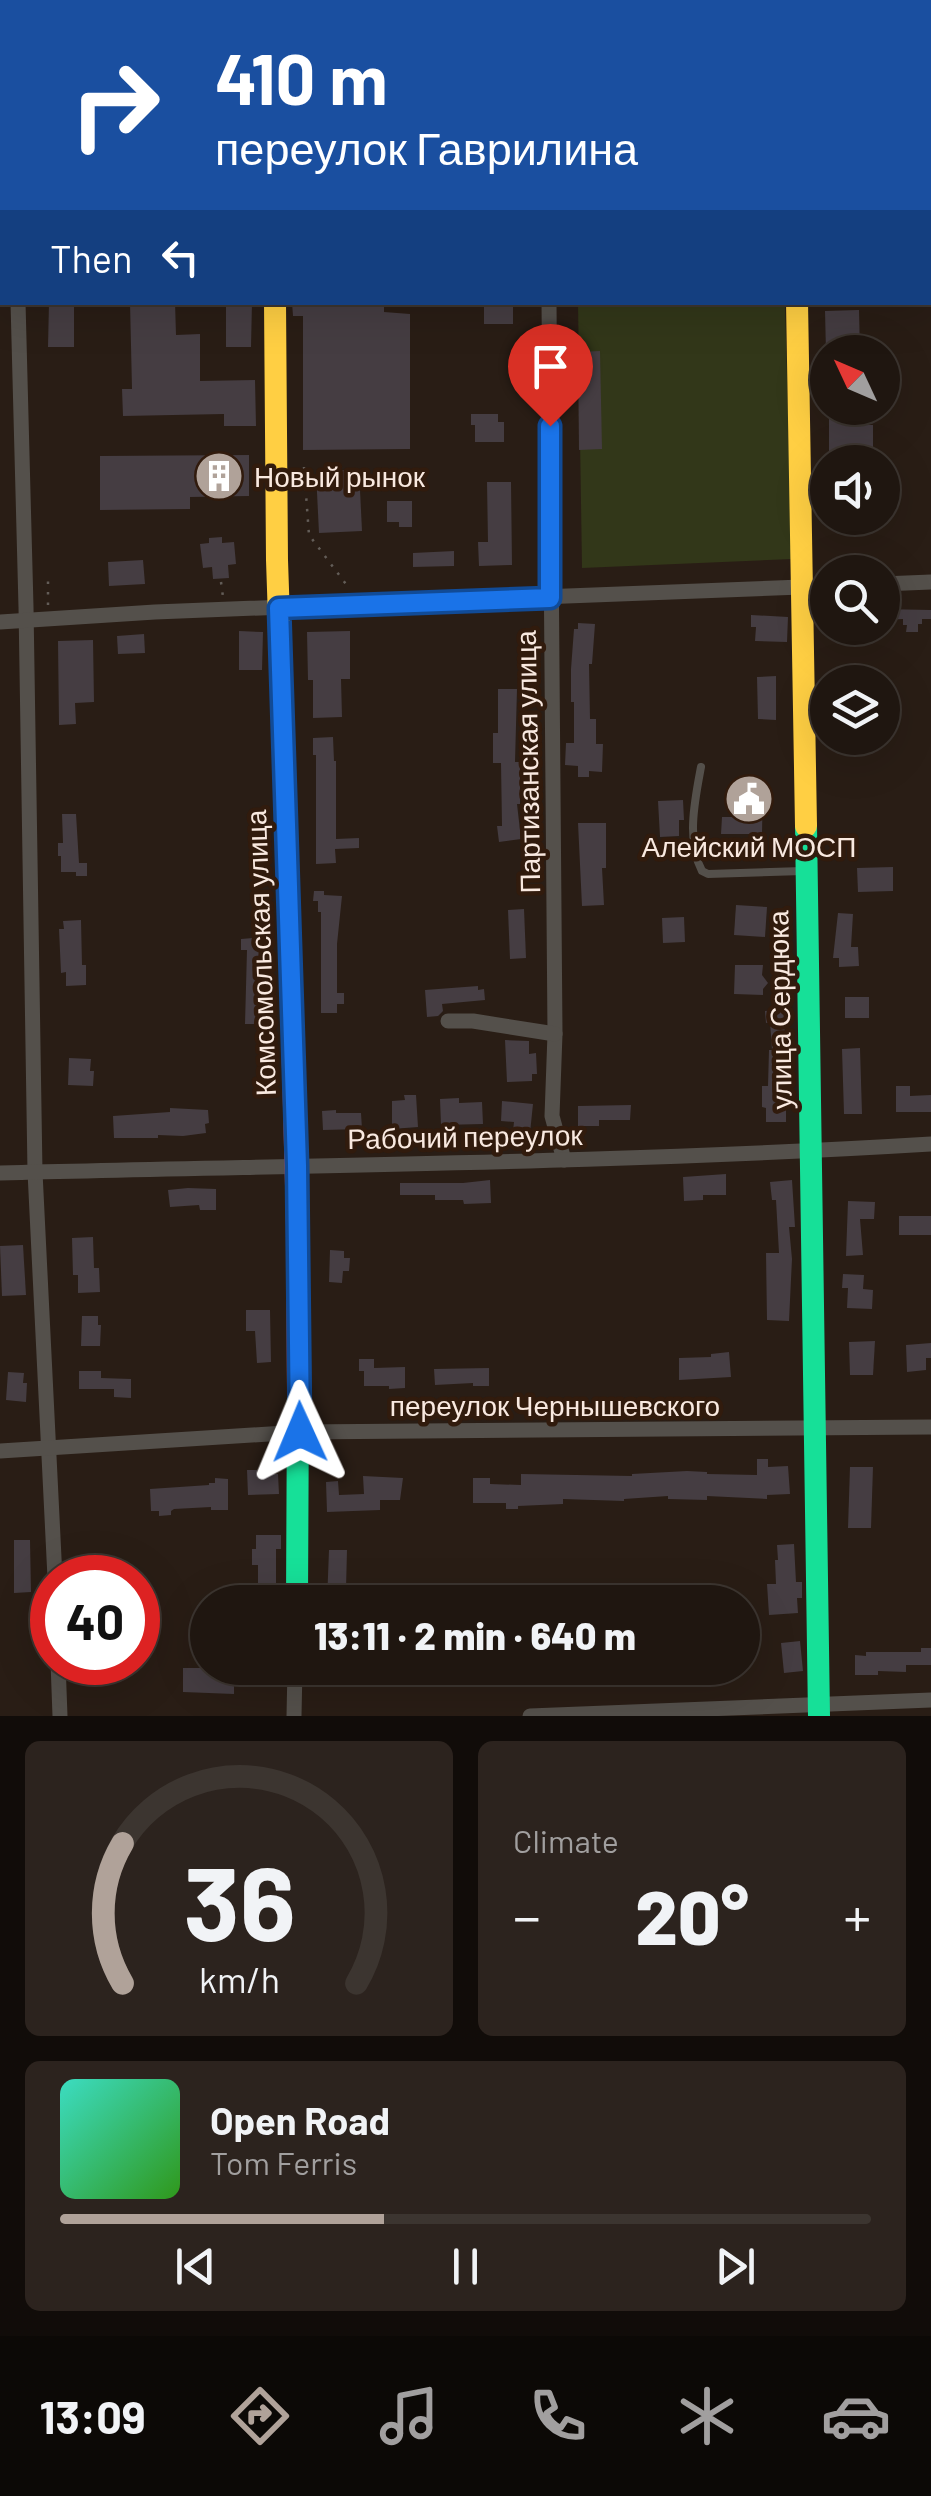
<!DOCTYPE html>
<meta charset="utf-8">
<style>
:root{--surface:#1f1610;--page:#2c231e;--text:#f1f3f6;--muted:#a19f9f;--line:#3c3530;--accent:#b0a299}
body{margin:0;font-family:Barlow,sans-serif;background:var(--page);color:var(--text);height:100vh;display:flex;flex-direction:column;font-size:38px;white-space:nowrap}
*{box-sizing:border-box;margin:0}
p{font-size:32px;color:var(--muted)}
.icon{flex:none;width:55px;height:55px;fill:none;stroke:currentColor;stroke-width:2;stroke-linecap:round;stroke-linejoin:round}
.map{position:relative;height:1716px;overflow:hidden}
.panel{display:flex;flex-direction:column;gap:25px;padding:25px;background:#110c09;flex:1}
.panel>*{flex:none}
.guide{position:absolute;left:0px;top:0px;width:932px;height:305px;box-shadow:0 10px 40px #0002,0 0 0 2px var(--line);background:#1a4fa0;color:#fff;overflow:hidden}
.needle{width:65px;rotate:314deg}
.buttons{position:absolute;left:810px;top:335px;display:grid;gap:20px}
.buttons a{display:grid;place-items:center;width:90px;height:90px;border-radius:50%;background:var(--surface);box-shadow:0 10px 40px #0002,0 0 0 2px var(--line);font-size:50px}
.speed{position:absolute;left:30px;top:1555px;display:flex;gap:20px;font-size:50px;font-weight:700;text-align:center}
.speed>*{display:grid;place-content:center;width:130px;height:130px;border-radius:50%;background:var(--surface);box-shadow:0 10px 40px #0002,0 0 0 2px var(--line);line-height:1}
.speed .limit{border:15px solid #d22;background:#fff;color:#111}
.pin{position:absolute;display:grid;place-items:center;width:85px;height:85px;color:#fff;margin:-102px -42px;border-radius:50% 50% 50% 0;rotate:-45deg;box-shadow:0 0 10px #0007}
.pin .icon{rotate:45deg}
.me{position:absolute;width:110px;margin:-55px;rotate:359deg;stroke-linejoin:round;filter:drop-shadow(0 0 8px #0008)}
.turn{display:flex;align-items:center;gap:35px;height:210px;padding:0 50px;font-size:45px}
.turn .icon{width:130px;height:130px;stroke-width:2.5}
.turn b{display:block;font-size:70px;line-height:85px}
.then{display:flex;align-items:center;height:95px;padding:0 50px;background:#0003;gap:20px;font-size:38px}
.big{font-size:75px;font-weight:800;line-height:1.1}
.panel .tile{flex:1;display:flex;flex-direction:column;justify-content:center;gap:15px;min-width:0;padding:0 35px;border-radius:15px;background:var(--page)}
.panel .dial{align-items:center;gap:0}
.dial svg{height:260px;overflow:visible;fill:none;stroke:var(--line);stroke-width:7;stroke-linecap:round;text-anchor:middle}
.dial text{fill:var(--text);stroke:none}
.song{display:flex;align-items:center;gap:30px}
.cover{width:120px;height:120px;border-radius:15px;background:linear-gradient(135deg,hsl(170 70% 55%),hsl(110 70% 35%))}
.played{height:10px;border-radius:5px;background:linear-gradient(90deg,var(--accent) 40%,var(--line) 40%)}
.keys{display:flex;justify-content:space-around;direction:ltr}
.heat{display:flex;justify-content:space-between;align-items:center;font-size:55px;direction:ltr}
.panel .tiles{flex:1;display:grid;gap:25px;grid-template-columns:1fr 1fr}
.tile:last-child{grid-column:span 2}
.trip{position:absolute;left:190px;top:1585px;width:570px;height:100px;border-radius:50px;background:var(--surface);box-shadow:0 10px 40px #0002,0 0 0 2px var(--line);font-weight:800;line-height:100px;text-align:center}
.menu{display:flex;height:160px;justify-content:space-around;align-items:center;background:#0c0906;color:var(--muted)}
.menu .icon{width:70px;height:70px}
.menu .selected{color:var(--accent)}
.menu b{font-size:45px;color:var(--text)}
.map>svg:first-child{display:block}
.green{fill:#323719}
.building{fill:#453d42}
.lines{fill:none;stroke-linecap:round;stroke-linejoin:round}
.path{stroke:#635d58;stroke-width:2.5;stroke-dasharray:2.5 8;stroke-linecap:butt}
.lane{stroke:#54504b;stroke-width:8}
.street{stroke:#54504b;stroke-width:15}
.fast{stroke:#16e098;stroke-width:22}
.slow{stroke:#ffcf43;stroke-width:22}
.jam{stroke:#f24e42;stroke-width:22}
.route-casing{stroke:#114b97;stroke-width:25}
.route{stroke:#1a73e8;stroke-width:18}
.labels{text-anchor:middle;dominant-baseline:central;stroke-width:9;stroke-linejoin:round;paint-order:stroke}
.poi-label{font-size:28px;fill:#f9e9e0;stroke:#311b0d;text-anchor:start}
.street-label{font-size:28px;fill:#f9e9e0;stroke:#311b0d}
</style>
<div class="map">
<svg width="931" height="1716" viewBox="0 0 931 1716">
<rect width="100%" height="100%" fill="#291d15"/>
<polygon class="green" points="578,303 785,303 792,559 582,568"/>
<g class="building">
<polygon points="49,302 74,302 74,347 48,347"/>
<polygon points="130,302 175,302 176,335 200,334 200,381 255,380 256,426 224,426 224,414 123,416 122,389 132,389"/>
<polygon points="226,302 252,302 251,347 226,347"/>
<polygon points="292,302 384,302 384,312 410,314 410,449 303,450 303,316 293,316"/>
<rect x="484" y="302" width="29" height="22"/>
<polygon points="859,310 860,352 826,352 825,311"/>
<polygon points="600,351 602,449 579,450 578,352"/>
<polygon points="829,408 862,408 863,425 873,425 873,451 848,452 848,462 833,462 833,452 829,452"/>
<polygon points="471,414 498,414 498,422 504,422 504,442 475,442 475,425 471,425"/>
<polygon points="249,455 249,496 190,497 190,509 100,510 100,456"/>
<polygon points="359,469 362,531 319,533 316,472"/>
<polygon points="487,482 511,482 512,565 479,566 478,542 488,542"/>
<polygon points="387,501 412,501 412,527 399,527 399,522 387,522"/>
<polygon points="222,537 222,543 234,542 236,564 228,565 229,578 213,579 212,567 203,568 200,544 209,543 209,538"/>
<polygon points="454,551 454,566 413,567 413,553"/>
<polygon points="143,560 145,584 109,586 108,562"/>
<polygon points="882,609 931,610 931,619 922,619 922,624 918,624 918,632 906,632 907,625 903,625 903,619 882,620"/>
<polygon points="751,615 788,617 787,642 755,641 756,627 751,627"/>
<polygon points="578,623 595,624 592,664 589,664 590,719 596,719 596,744 603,744 602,772 589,771 589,777 578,777 578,766 565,765 566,743 574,743 574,702 571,702 571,669 574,629 578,629"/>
<polygon points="239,631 263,632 262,670 239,670"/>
<polygon points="350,631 350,679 341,679 342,717 313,718 313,680 308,680 307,632"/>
<polygon points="144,634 145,653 118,654 117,636"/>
<polygon points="93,640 94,702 75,703 76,724 59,725 58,641"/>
<polygon points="776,676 776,720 758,719 757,677"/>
<polygon points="498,689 517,689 515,762 520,762 520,804 517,804 521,839 499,842 497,826 502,826 501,763 493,763 493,733 498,733"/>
<polygon points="333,737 334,761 336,761 336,839 359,838 359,848 335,849 336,863 316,864 316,755 313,755 313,738"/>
<polygon points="736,779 763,780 762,834 721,834 722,817 736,817"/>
<polygon points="683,800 684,820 679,820 679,836 660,837 658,801"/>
<polygon points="62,814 76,814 79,863 87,863 87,876 76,876 76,872 61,872 61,856 58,856 58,843 63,843"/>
<polygon points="578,823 606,823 606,868 602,868 604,905 582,906"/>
<polygon points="893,867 893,891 858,892 857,868"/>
<polygon points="314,891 324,891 324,895 342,896 337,944 337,993 344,993 344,1004 337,1004 337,1013 321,1013 321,912 318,912 318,901 313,901"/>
<polygon points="736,905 767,907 765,937 734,935"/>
<polygon points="524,909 526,958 510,959 508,910"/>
<polygon points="838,913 853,914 851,947 858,947 859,966 839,967 839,958 833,958"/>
<polygon points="684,917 685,942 663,943 662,918"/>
<polygon points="81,920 82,965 86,965 86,985 66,986 66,972 61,973 59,929 64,929 63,921"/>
<polygon points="265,937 266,954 263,954 263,975 265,975 265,1024 245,1024 247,950 241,950 241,939"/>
<polygon points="735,965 763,965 762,975 768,983 763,989 763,995 734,994"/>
<polygon points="478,986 478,990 484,989 485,1000 442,1004 443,1011 438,1016 427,1017 425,990"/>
<rect x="845" y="997" width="24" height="21"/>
<polygon points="786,1009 787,1025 784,1025 785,1033 782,1034 780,1053 786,1053 786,1122 766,1122 766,1108 762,1107 762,1086 768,1086 769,1050 772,1050 770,1022 766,1023 765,1011"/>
<polygon points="505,1040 529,1041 529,1054 536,1053 537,1074 532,1074 532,1081 507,1082"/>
<polygon points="860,1048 862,1114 844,1114 842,1049"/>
<polygon points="69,1058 91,1059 90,1071 94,1071 93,1086 68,1085"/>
<polygon points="896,1086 910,1086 910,1096 931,1095 931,1112 896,1112"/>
<polygon points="404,1095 416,1095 418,1127 392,1129 392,1101 405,1100"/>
<polygon points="459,1098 459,1103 482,1102 483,1124 441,1125 440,1099"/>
<polygon points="502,1101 533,1104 530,1133 513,1131 514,1122 501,1121"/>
<polygon points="631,1105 630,1120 599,1120 599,1126 578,1126 578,1106"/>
<polygon points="170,1108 208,1110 209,1123 205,1124 206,1133 183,1136 158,1135 158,1138 114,1138 113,1116 170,1112"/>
<polygon points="336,1110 336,1113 361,1113 362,1129 323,1130 322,1111"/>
<polygon points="726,1174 726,1195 703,1195 703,1200 684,1201 683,1177"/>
<polygon points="490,1180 491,1203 464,1204 463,1200 435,1200 435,1195 400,1195 400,1183 463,1183"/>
<polygon points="792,1180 795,1227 789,1227 792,1259 789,1321 767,1320 766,1253 779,1253 776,1200 772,1200 770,1182"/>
<polygon points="188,1188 216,1189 216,1210 200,1210 199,1205 170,1207 168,1190"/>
<polygon points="848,1201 875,1202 874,1219 860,1219 863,1255 846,1256"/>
<rect x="899" y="1216" width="32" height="19"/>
<polygon points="93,1237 94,1268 99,1268 100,1292 78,1293 78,1275 73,1275 72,1238"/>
<polygon points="23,1245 26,1295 2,1296 0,1246"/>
<polygon points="330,1250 344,1251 344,1258 350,1258 349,1271 343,1271 342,1283 329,1282"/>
<polygon points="843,1274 864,1275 863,1289 873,1290 872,1309 847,1308 848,1288 842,1288"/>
<polygon points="246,1310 270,1310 271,1362 257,1363 255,1331 246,1331"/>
<polygon points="82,1316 98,1316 98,1325 101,1325 100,1346 81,1346"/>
<polygon points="875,1341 873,1375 850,1375 849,1342"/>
<polygon points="931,1343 931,1358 926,1358 926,1370 907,1372 906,1345"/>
<polygon points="729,1352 731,1377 679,1380 679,1358 711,1357 711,1354"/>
<polygon points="359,1359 374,1359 374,1368 405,1367 405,1388 389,1389 389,1386 364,1386 364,1371 359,1371"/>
<polygon points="489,1368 489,1386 473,1386 473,1383 435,1385 434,1369"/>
<polygon points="79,1371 101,1371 101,1378 131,1379 131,1398 114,1397 114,1389 79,1389"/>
<polygon points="8,1372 24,1373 23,1383 27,1383 26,1402 6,1400"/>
<polygon points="757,1459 768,1459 768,1467 788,1466 790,1494 767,1495 767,1499 707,1496 707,1500 668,1499 668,1496 624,1499 624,1501 563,1499 563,1504 518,1506 518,1509 506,1509 506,1503 473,1503 473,1478 490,1478 490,1484 521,1485 521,1474 632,1476 632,1474 687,1471 707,1472 707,1474 757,1475"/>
<polygon points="850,1467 873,1467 871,1528 848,1528"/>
<polygon points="247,1470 257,1470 257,1474 278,1474 279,1494 248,1495"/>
<polygon points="363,1476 403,1478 400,1500 380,1500 380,1510 327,1512 326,1482 338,1481 339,1495 364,1494"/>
<polygon points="215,1478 228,1479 228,1510 211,1510 211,1507 174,1509 171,1511 171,1515 159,1516 159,1511 151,1511 150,1489 209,1485 209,1483 215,1483"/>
<polygon points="256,1535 281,1535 281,1549 276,1549 276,1594 258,1594 258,1565 252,1565 252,1549 256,1549"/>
<polygon points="14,1540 30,1540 31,1592 14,1593"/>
<polygon points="794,1544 796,1582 802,1582 802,1598 797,1598 798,1613 769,1615 767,1584 776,1584 775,1560 778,1560 777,1545"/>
<polygon points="329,1550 347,1550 346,1589 350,1589 350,1602 327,1602"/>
<polygon points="800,1641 803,1671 784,1673 781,1643"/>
<polygon points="921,1648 931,1648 931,1665 906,1665 906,1672 878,1671 878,1675 855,1675 855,1655 866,1656 866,1652 921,1652"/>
<polygon points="183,1668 234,1668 234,1694 183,1692"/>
<rect x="500" y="1668" width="41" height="13"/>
<polygon points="655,1668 731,1668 731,1678 688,1682 687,1679 655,1678"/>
</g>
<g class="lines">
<g class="path">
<polyline points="336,0 336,2 349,2"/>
<polyline points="739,0 742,2"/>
<polyline points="374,2 374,0"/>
<polyline points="412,2 501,2"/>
<polyline points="763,2 763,0"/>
<polyline points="772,2 775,0"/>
<polyline points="304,467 309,535 349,588"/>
<polyline points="221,582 223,597"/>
<polyline points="48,605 48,576"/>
</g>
<path class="lane" d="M701,767C695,799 686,841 702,871L708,874L803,871"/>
<g class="street">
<polyline points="271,0 271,2"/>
<polyline points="542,0 542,2"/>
<polyline points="0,4 2,4"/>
<polyline points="18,302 26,607 35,1172 55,1578"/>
<polyline points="549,302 555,1034 552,1116 564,1160"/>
<polyline points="882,584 931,582"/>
<polyline points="0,622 155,612 828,586"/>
<polyline points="448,1021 473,1021 555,1034"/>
<path d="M0,1173C310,1165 621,1163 931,1144"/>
<polyline points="0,1451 300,1432 931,1427"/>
<polyline points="58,1662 60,1716"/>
<polyline points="294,1716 295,1668"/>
<polyline points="530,1716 931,1700"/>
</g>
<g class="fast">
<polyline points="806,826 819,1716"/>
<polyline points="297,1602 298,1394"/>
</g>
<g class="slow">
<polyline points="275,302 277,560 289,913"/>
<polyline points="797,302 806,826"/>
</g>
<polyline class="jam" points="289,913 297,1225 298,1394"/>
</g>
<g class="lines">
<g class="route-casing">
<polyline id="route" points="300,1432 297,1165 279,608 550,598 550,426"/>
</g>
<use href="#route" class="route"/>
</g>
<defs>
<g id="building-disc" transform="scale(2.5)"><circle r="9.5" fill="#b0a299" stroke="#311b0d"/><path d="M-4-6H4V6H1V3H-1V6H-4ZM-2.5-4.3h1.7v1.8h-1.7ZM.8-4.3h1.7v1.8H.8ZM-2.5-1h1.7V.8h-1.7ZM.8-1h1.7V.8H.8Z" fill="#fff"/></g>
<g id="civic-disc" transform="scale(2.5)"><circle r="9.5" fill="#b0a299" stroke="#311b0d"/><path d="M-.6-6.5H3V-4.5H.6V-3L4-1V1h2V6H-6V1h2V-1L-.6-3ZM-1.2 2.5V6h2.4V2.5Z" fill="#fff"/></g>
</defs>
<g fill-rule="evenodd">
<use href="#building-disc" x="219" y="476"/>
<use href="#civic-disc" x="749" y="799"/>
</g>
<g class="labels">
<g class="poi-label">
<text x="254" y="476">Новый рынок</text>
<text x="749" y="846" text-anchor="middle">Алейский МОСП</text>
</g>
<g class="street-label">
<text transform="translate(527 762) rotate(-91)">Партизанская улица</text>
<text transform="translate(260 953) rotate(-92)">Комсомольская улица</text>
<text transform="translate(779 1010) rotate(-91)">улица Сердюка</text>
<text transform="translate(465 1136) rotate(-1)">Рабочий переулок</text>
<text x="555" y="1405">переулок Чернышевского</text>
</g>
</g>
</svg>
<div class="buttons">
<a><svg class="needle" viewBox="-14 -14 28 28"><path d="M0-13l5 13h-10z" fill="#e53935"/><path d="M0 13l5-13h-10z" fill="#a19f9f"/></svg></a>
<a><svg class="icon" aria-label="sound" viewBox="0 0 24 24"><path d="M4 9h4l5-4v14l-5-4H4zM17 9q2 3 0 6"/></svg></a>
<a><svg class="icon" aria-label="search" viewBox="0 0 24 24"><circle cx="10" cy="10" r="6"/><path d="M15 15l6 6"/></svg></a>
<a><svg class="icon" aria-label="layers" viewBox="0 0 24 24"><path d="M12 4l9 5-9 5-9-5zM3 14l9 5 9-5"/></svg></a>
</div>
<div class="speed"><div class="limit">40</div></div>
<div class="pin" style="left:550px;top:426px;background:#d93025"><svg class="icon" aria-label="arrive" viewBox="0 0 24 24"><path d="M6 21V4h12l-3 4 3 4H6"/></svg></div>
<svg class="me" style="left:300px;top:1432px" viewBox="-20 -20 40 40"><path d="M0-17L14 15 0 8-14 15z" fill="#1a73e8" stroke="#fff" stroke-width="4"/></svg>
<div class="trip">13:11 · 2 min · 640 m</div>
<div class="guide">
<div class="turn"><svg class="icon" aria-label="right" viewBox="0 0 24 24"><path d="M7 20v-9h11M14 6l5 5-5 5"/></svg><div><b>410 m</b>переулок Гаврилина</div></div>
<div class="then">Then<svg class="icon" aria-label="left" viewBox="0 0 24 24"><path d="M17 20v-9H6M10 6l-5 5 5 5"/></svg></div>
</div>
</div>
<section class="panel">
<div class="tiles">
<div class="tile dial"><svg viewBox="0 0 100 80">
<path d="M14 69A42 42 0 1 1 86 69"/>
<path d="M14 69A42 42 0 0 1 14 26" stroke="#b0a299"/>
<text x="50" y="56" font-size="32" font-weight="700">36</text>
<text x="50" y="72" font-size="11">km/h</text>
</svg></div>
<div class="tile"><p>Climate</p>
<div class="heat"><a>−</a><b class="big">20°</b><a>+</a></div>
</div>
<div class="tile">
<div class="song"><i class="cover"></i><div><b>Open Road</b><p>Tom Ferris</p></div></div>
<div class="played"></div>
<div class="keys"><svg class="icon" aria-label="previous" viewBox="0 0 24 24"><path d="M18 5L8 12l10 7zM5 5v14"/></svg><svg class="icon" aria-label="pause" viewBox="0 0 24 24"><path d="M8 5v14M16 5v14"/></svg><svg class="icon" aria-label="next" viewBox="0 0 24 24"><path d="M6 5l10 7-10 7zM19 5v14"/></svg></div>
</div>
</div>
</section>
<nav class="menu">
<b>13:09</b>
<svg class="icon selected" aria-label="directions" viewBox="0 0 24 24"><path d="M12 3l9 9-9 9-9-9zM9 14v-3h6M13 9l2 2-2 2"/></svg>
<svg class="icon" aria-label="music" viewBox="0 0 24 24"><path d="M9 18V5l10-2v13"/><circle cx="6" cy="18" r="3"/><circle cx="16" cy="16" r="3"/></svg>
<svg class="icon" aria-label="phone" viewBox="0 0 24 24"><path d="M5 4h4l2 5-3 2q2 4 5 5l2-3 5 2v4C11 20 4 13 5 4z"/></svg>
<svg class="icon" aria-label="climate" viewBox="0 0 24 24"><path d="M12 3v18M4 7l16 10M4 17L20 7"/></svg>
<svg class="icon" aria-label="car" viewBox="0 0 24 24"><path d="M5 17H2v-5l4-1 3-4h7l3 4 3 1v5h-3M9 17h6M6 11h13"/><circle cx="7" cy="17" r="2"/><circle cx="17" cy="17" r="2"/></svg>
</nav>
